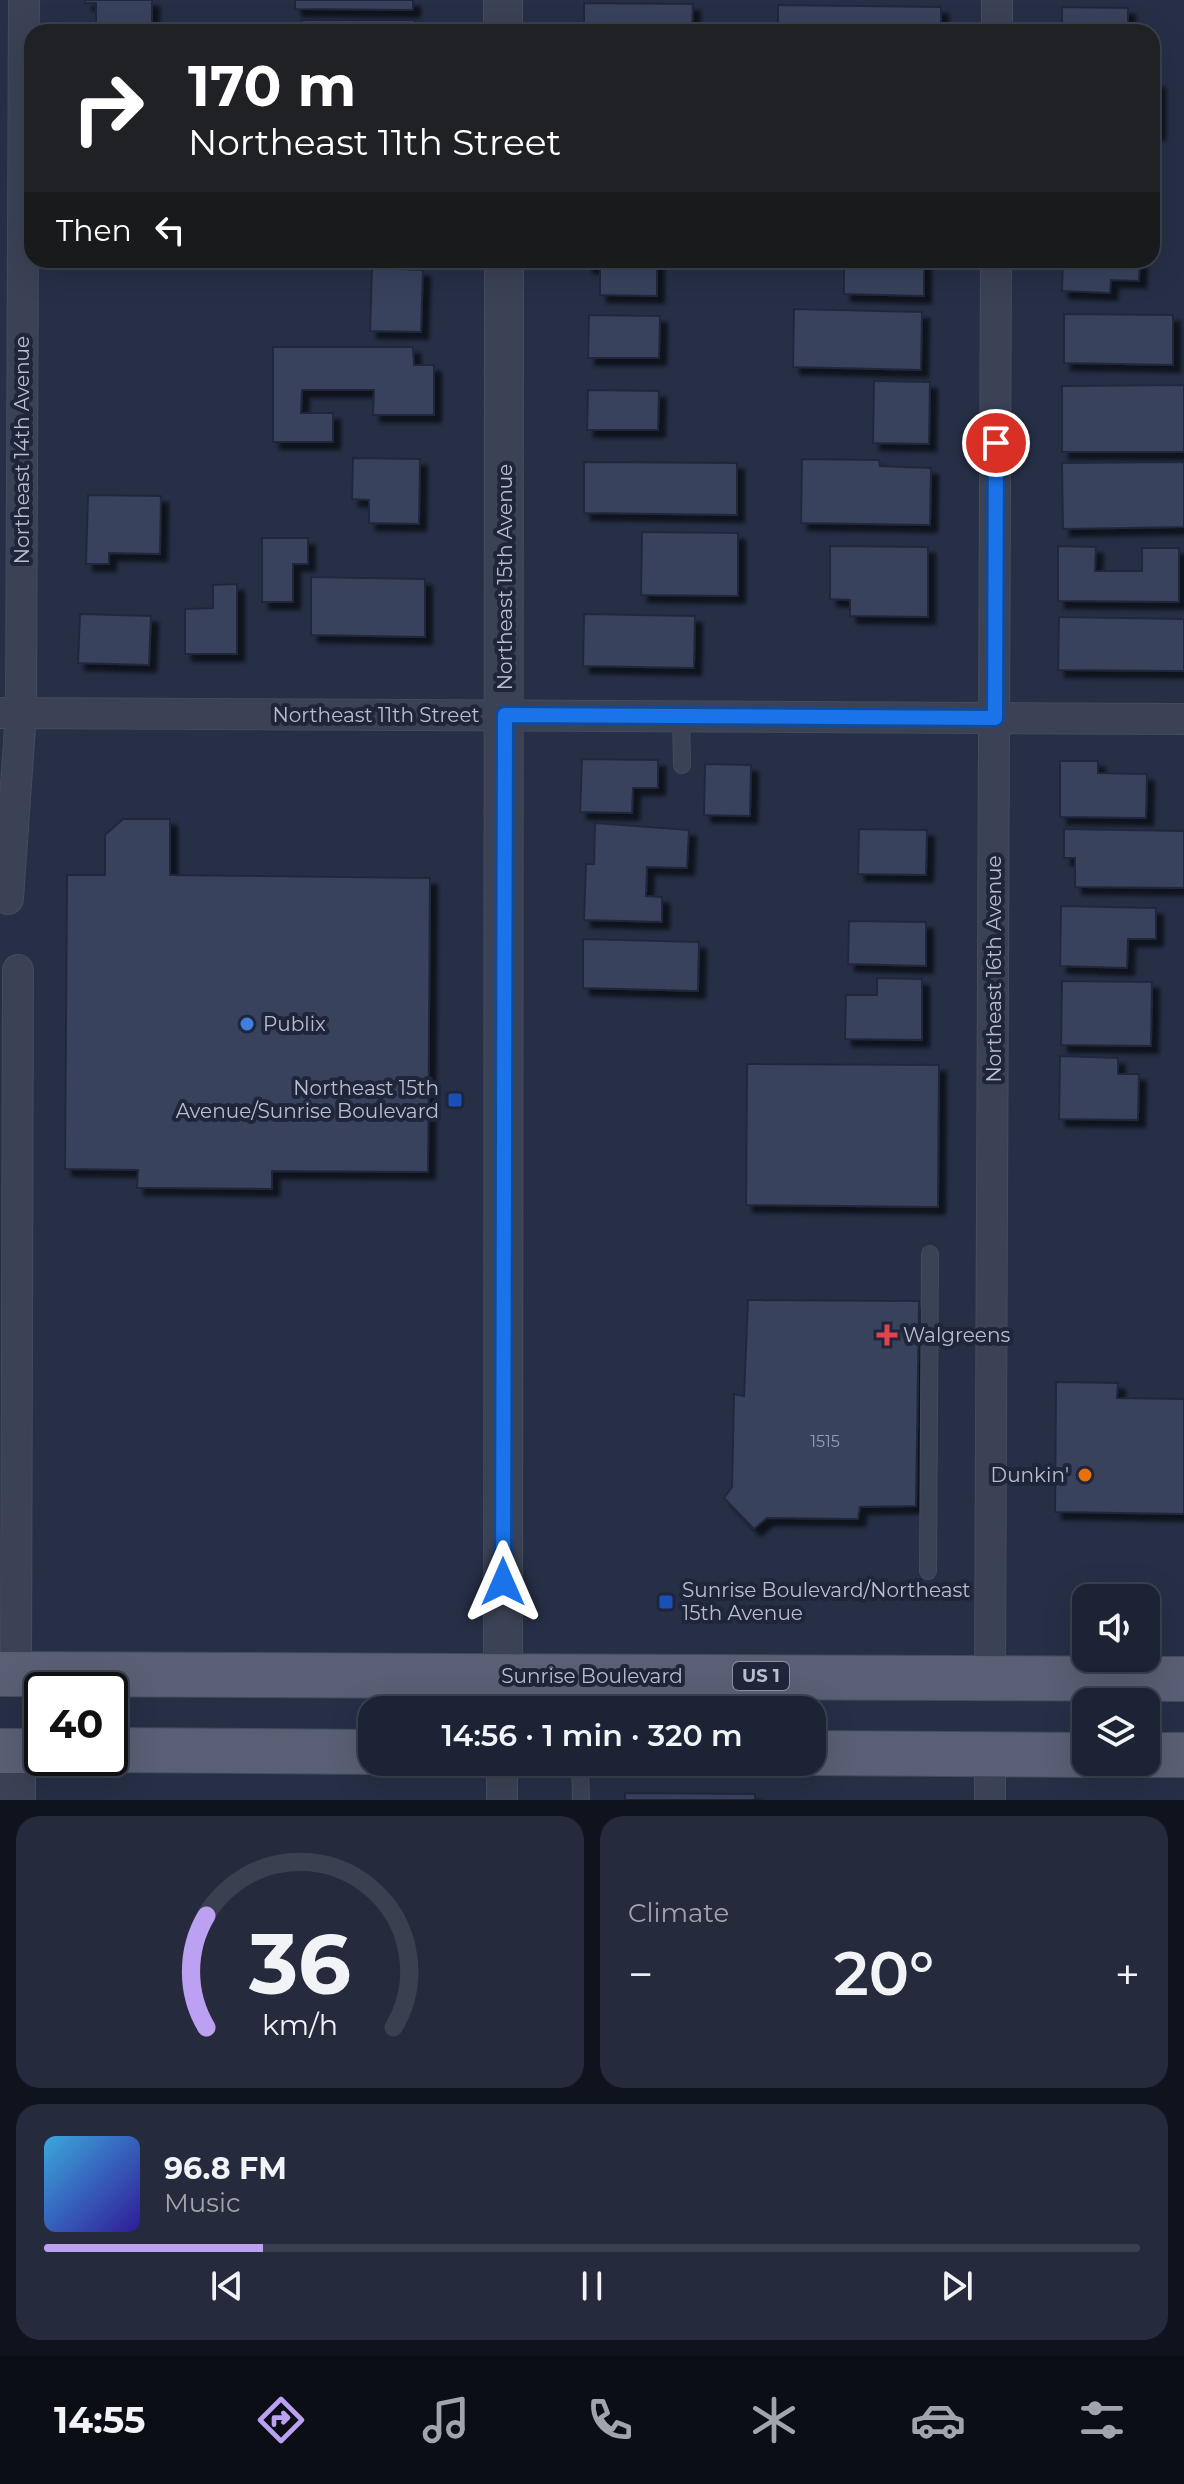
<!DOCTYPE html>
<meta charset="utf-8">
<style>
:root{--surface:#1c2334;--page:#252b3c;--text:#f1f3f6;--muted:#a0a4ac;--line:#3a404f;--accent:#bca0f2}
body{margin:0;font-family:Montserrat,sans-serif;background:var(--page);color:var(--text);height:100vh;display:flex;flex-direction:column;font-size:30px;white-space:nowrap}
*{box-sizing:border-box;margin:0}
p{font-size:26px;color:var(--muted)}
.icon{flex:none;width:44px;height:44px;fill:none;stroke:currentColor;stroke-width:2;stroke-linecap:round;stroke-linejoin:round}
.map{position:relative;height:1800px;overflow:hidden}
.sheet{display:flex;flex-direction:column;gap:16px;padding:16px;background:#0f131d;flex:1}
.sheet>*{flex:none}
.guide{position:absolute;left:24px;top:24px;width:1136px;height:244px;border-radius:24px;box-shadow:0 8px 32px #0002,0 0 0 2px var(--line);background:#202124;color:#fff;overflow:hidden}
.fabs{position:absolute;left:1072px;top:1584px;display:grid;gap:16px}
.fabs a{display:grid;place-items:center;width:88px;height:88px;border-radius:16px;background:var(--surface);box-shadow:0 8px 32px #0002,0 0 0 2px var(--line);font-size:40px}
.speed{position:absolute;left:24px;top:1672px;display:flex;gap:16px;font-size:40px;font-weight:700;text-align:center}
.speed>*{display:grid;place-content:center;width:104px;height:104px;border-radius:50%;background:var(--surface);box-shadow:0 8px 32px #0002,0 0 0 2px var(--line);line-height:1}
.speed .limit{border:4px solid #111;border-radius:12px;background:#fff;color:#111}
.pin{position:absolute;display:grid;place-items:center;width:68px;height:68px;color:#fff;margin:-34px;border:4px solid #fff;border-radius:50%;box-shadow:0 2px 8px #0007}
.me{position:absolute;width:88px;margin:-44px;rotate:0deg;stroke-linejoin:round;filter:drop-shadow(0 0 6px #0008)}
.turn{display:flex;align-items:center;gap:28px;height:168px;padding:0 32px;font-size:36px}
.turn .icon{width:104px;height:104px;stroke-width:2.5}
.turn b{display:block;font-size:56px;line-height:68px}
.then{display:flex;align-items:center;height:76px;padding:0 32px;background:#0003;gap:16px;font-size:30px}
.big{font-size:60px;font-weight:600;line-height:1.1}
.sheet .widget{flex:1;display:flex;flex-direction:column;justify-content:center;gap:12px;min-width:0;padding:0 28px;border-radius:24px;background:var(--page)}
.sheet .dial{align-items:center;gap:0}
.dial svg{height:208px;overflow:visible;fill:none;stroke:var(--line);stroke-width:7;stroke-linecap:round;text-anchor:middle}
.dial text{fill:var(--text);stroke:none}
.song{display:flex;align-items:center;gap:24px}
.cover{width:96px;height:96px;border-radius:12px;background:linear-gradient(135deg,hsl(200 70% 55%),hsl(250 70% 35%))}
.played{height:8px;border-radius:4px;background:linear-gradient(90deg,var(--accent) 20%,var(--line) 20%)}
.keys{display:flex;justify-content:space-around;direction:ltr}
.heat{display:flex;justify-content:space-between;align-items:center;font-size:44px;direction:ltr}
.sheet .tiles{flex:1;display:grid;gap:16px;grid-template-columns:1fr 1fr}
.widget:last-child{grid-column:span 2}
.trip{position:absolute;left:358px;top:1696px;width:468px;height:80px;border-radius:24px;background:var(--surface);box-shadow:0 8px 32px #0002,0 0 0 2px var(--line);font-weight:600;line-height:80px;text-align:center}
.tabs{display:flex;height:128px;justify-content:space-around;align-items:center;background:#0b0e15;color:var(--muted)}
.tabs .icon{width:56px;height:56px}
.tabs .selected{color:var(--accent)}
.tabs b{font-size:36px;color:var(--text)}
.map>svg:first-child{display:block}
.building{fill:#38425c;stroke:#22283d;stroke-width:2;filter:url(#shadow)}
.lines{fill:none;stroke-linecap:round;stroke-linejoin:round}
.service-casing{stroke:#454b5e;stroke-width:18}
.minor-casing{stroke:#454b5e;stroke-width:32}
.tertiary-casing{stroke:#454b5e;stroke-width:40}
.primary-casing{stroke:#454b5e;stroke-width:46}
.service{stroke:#3b4255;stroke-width:16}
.minor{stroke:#3b4255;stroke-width:30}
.tertiary{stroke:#3b4255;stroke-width:38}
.primary{stroke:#596075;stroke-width:44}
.route-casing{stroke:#114b97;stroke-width:20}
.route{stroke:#1a73e8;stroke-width:14}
.shop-dot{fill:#3f7fe0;stroke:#1f263b;stroke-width:3}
.transit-dot{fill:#1a4fb4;stroke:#1f263b;stroke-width:3}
.health-dot{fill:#e0444e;stroke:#1f263b;stroke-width:3}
.food-dot{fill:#e8710a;stroke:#1f263b;stroke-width:3}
.labels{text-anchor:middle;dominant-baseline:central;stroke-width:8;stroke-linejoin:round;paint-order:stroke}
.number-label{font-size:16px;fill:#979db0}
.shield{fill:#1f263b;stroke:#8b90a2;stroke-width:2}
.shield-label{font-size:18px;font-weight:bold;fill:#b9bece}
.street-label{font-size:20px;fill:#b9bece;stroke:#1f263b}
.poi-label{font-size:20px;fill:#b9bece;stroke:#1f263b;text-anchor:start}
</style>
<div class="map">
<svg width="1184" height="1800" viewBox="0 0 1184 1800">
<defs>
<filter id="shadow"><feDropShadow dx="7" dy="7" stdDeviation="2" flood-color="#0009"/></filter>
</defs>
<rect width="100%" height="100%" fill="#262f46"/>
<g class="building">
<polygon points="85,0 152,0 152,24 96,24 96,3 85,3"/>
<polygon points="295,0 413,0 413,10 295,9"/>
<polygon points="584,3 693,4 692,32 584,32"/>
<polygon points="778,5 941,7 941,32 778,32"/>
<polygon points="1062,7 1128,8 1128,32 1062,32"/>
<rect x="302" y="20" width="113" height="12"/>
<rect x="1152" y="81" width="6" height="52"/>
<polygon points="586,260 657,260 657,296 600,295 600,266 586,266"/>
<polygon points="844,260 924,260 924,296 844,294"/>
<polygon points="1063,260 1140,260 1139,281 1111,280 1110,293 1062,291"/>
<polygon points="372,268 423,270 421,332 370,331"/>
<polygon points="794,309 922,312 921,370 793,367"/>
<polygon points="1064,314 1173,315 1173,365 1064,363"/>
<polygon points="589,315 660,316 659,358 588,358"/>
<polygon points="273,347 413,347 414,365 434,365 434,415 373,415 374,390 302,390 301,413 333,413 333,442 273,442"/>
<polygon points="874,381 930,382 929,444 873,443"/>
<polygon points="1184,385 1184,452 1062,452 1062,386"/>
<polygon points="588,390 659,391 658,430 587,430"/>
<polygon points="353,458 420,459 419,524 369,523 369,500 352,499"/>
<polygon points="802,459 879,460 880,466 931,468 930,525 801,523"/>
<polygon points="584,462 737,463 737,515 584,513"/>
<polygon points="1184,462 1184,527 1063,529 1062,463"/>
<polygon points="88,495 161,496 160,554 109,553 109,564 86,564"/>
<polygon points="642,532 738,533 738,596 641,595"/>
<polygon points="262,538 308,538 308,564 293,564 293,602 262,602"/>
<polygon points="830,546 928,547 928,617 850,616 850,600 830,599"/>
<polygon points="1058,546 1096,547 1095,571 1142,571 1142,548 1179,548 1179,602 1058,601"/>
<polygon points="311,577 425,579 425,637 311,635"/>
<polygon points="237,584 237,654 185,654 185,609 213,608 213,585"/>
<polygon points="80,614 151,616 149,665 78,663"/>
<polygon points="584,614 695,616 694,668 583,666"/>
<polygon points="1059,617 1184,619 1184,671 1058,670"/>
<polygon points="582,759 658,760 658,788 633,788 632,813 580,812"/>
<polygon points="1060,761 1098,761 1098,773 1147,774 1146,818 1060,817"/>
<polygon points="705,764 751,765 750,816 704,815"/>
<polygon points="123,819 170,819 170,875 430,878 428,1172 272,1171 272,1189 161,1188 137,1188 138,1170 65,1169 67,875 105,875 105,835"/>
<polygon points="595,823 689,830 687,868 647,867 646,896 662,897 662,922 584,920 586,864 594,864"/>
<polygon points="859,829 927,830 926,875 858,874"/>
<polygon points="1064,829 1184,831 1184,888 1075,887 1075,858 1064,858"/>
<polygon points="1061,906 1156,908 1156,939 1128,939 1127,968 1060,966"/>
<polygon points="849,921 926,922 926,966 848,964"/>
<polygon points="583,939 699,942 698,991 583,988"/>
<polygon points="877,978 922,979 922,1040 845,1039 846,995 877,995"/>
<polygon points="1062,981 1152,982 1151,1046 1061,1045"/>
<polygon points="1060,1056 1118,1058 1118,1074 1139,1074 1138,1120 1059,1119"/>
<polygon points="747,1064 939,1065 938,1207 746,1205"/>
<polygon points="748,1300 919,1301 916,1506 860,1507 858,1519 767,1518 754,1529 724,1498 732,1487 734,1394 744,1396"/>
<polygon points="1056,1382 1118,1383 1117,1398 1184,1399 1184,1514 1055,1512"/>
<polygon points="625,1793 755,1794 755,1800 625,1800"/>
</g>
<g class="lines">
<g class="service-casing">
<g id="service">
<polyline points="681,716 682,765"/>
<polyline points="928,1571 930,1254"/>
<polyline points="580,1762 581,1800"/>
</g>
</g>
<g class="minor-casing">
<g id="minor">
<polyline points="997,32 997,0"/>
<polyline points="0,713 1184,719"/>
<polyline points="8,899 21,713 24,0"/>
<polyline points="16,1674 18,970"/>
<polyline points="990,1678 996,260"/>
<polyline points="502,1800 502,1762"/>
<polyline points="990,1800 990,1755"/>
</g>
</g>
<g class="tertiary-casing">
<g id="tertiary">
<polyline points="503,0 503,32"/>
<polyline points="503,1710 504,260"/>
<polyline points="16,1800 16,1751"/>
</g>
</g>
<g class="primary-casing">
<g id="primary">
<polyline points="0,1674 1184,1679"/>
<polyline points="110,1750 372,1752"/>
<polyline points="0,1751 42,1751"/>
<polyline points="812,1753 1086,1755"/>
<polyline points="1146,1755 1184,1755"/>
</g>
</g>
<use href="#service" class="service"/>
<use href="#minor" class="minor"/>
<use href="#tertiary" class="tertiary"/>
<use href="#primary" class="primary"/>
</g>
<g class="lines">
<g class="route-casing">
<polyline id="route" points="503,1582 505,715 995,718 996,443"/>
</g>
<use href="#route" class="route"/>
</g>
<circle class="shop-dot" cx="247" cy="1024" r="8"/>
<g class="transit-dot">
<rect x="447" y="1092" width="16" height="16" rx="4"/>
<rect x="658" y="1594" width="16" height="16" rx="4"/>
</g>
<path class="health-dot" d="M883 1323h8v8h8v8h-8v8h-8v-8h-8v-8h8z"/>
<circle class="food-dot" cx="1085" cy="1475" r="8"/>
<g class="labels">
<g class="number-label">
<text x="825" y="1441">1515</text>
</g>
<rect class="shield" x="733" y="1662" width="56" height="28" rx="6"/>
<g class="shield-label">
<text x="761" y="1676">US 1</text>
</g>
<g class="street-label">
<text transform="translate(22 450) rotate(-90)">Northeast 14th Avenue</text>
<text transform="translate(505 577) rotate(-90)">Northeast 15th Avenue</text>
<text x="376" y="715">Northeast 11th Street</text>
<text transform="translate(994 969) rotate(-90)">Northeast 16th Avenue</text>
<text x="592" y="1676">Sunrise Boulevard</text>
</g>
<g class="poi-label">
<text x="263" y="1024">Publix</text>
<text x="439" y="1088" text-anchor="end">Northeast 15th<tspan x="439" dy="23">Avenue/Sunrise Boulevard</tspan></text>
<text x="903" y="1335">Walgreens</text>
<text x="1069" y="1475" text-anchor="end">Dunkin'</text>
<text x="682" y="1590">Sunrise Boulevard/Northeast<tspan x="682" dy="23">15th Avenue</tspan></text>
</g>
</g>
</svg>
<div class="fabs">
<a><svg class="icon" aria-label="sound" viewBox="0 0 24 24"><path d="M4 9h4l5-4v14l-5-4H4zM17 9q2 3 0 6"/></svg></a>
<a><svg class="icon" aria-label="layers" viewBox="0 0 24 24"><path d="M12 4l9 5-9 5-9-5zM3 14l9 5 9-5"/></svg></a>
</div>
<div class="speed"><div class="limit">40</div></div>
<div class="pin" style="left:996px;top:443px;background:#d93025"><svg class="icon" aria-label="arrive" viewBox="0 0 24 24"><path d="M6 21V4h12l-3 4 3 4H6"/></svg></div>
<svg class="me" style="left:503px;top:1582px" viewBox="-20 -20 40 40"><path d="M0-17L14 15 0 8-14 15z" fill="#1a73e8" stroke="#fff" stroke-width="4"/></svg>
<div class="trip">14:56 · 1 min · 320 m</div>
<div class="guide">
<div class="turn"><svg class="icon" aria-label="right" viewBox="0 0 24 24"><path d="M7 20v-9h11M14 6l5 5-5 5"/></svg><div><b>170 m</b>Northeast 11th Street</div></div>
<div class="then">Then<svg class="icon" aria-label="left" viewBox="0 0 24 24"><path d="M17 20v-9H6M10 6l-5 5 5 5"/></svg></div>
</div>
</div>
<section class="sheet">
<div class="tiles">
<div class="widget dial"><svg viewBox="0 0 100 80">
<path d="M14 69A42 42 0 1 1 86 69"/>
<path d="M14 69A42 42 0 0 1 14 26" stroke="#bca0f2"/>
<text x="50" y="56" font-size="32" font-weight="700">36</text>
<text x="50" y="72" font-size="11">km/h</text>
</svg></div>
<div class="widget"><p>Climate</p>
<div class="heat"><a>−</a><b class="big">20°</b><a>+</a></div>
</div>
<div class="widget">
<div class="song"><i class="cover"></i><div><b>96.8 FM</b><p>Music</p></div></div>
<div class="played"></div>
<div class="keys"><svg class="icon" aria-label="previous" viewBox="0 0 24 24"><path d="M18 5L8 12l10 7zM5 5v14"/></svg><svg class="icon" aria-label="pause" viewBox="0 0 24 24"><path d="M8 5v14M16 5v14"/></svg><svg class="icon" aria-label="next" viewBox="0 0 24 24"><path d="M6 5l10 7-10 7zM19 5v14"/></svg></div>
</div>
</div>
</section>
<nav class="tabs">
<b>14:55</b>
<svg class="icon selected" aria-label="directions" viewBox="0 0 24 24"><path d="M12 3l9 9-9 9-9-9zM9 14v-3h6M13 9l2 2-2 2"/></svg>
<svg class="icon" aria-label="music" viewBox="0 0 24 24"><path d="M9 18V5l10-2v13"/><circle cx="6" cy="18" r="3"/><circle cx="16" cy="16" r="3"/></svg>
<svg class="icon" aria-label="phone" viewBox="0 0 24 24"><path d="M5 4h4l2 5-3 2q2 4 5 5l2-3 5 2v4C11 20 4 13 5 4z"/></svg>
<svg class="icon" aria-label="climate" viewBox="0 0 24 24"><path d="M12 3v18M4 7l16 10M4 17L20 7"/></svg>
<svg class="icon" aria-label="car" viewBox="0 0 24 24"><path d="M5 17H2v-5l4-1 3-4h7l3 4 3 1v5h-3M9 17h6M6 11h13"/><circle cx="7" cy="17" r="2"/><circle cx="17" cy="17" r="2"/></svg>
<svg class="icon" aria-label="filters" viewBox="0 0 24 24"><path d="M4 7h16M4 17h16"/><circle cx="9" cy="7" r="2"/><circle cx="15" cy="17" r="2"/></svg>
</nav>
